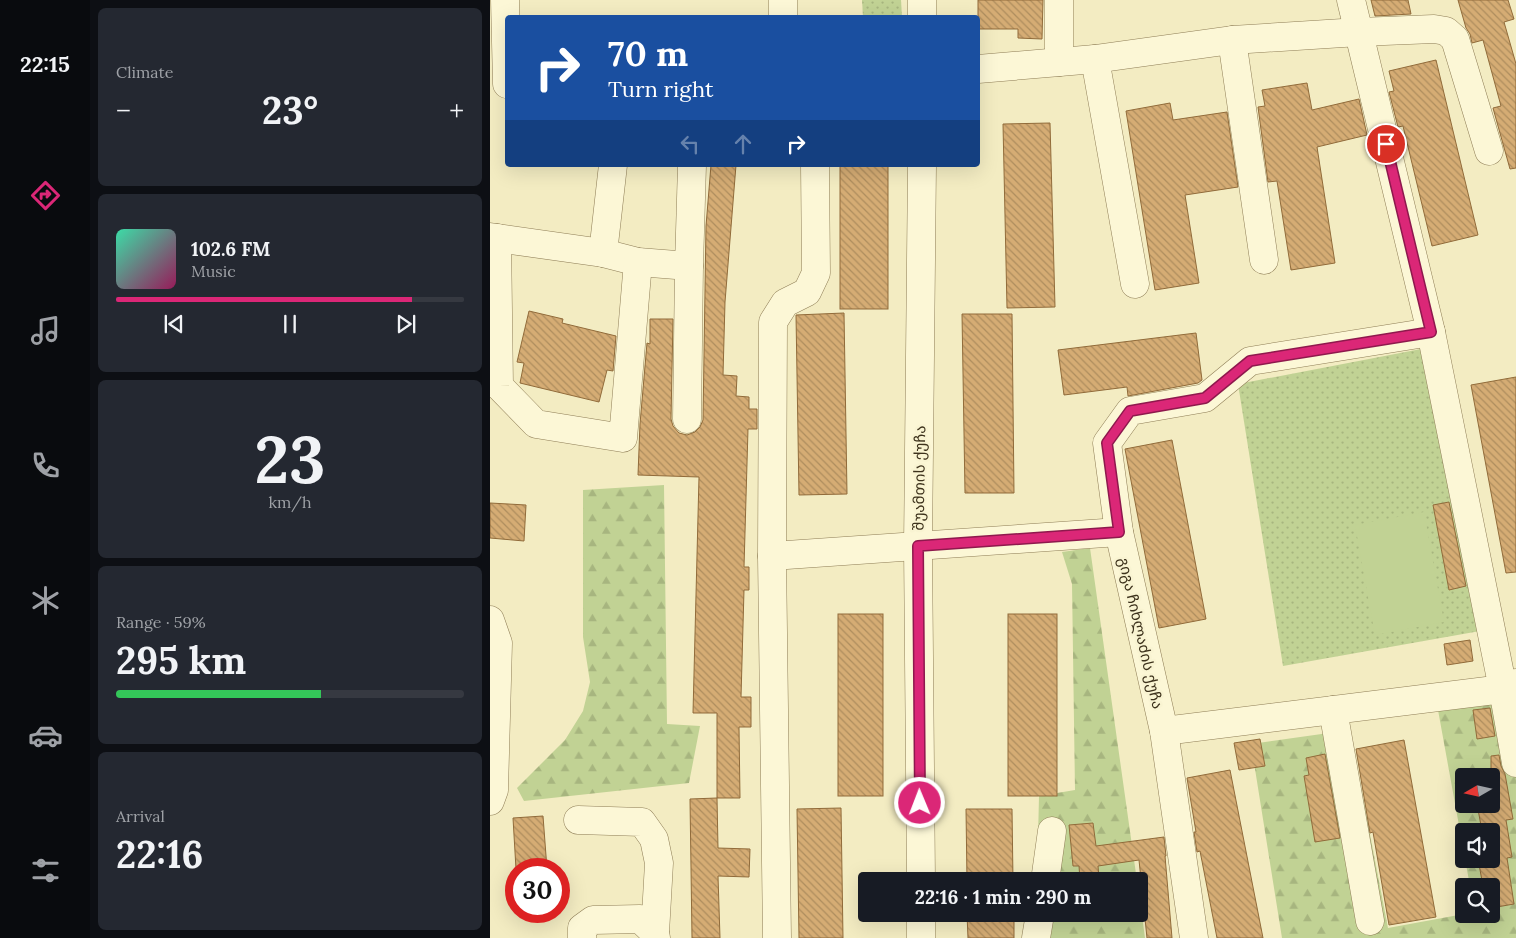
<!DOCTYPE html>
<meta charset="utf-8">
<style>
:root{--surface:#171b24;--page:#242831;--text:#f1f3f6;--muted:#9ea1a6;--line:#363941;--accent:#db2777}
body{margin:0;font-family:Lora,"Noto Sans Georgian",serif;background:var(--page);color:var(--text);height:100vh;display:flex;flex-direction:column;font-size:19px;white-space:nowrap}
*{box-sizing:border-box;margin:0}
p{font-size:16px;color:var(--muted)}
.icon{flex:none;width:28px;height:28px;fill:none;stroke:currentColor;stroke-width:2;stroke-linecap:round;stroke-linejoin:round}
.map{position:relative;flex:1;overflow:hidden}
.panel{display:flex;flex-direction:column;gap:8px;padding:8px;background:#0d0f14;width:400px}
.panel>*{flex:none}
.banner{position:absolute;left:15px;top:15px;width:475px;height:152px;border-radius:5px;box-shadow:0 5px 20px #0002;background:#1a4fa0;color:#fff;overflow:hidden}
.needle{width:32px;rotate:261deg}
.fabs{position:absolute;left:965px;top:768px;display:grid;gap:10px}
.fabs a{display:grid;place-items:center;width:45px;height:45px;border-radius:5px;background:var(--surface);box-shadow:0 5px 20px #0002;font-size:25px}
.speed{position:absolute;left:15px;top:858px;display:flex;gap:10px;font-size:25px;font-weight:700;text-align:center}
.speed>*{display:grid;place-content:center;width:65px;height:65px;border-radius:50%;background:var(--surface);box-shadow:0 5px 20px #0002;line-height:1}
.speed .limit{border:8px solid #d22;background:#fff;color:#111}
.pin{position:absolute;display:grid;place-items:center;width:42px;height:42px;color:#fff;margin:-21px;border:2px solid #fff;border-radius:50%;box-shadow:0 1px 5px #0007}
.me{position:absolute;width:55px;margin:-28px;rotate:359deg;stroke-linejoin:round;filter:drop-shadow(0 0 4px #0008)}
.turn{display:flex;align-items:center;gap:18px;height:105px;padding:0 20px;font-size:22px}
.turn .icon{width:65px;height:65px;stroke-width:2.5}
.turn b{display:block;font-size:35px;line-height:42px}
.lanes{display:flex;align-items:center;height:48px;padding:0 20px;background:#0003;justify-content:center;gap:25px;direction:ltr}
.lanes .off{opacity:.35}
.big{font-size:38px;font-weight:700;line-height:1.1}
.panel .tile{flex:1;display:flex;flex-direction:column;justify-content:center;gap:8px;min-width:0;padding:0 18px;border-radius:8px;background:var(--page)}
.panel .dial{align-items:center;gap:0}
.dial b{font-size:65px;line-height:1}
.song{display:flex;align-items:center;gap:15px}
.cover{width:60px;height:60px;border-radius:8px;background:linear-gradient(135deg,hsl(160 70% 55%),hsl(330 70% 35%))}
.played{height:5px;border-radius:2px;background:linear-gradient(90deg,var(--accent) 85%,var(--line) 85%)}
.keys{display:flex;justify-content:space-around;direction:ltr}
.heat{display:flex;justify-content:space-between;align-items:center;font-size:28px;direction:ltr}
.charge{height:8px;border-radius:4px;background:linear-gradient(90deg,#34c759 59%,var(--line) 0)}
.trip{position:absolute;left:368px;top:872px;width:290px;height:50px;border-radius:5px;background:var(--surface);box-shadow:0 5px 20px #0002;font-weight:700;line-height:50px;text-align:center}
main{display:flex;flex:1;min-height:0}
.tab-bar{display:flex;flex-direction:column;width:90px;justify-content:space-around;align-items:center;background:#090b0e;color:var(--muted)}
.tab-bar .icon{width:35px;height:35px}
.tab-bar .active{color:var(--accent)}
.tab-bar b{font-size:22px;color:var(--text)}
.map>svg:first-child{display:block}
.grass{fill:url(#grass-dots)}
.forest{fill:url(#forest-firs);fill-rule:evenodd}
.garden{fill:#c1d294}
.building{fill:url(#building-back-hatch);stroke:#916b3a}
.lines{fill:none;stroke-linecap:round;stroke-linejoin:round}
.minor-casing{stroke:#8f7e57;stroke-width:29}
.minor{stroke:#fcf7d6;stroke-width:28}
.route-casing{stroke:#8e194d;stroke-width:12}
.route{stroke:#db2777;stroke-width:9}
.labels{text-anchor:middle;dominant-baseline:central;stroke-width:5;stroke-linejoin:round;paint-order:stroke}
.street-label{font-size:15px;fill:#3d321c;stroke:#f9f4d2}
</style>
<main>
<nav class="tab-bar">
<b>22:15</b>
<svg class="icon active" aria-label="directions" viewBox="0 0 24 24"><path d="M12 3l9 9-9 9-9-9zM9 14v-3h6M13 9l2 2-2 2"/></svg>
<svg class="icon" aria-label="music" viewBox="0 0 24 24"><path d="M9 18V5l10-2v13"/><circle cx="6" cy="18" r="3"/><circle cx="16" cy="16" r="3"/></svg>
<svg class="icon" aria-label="phone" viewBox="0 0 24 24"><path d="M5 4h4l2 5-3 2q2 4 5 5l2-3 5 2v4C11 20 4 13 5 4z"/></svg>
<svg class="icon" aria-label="climate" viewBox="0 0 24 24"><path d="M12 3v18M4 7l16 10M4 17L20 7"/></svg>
<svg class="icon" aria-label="car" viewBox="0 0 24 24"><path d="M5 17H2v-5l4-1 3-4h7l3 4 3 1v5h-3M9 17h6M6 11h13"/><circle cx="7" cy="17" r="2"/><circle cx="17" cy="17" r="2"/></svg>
<svg class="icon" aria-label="filters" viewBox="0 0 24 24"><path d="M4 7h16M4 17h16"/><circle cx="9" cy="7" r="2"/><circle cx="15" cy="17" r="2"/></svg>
</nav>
<section class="panel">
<div class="tile"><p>Climate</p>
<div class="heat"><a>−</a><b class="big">23°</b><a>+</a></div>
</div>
<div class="tile">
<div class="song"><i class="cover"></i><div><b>102.6 FM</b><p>Music</p></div></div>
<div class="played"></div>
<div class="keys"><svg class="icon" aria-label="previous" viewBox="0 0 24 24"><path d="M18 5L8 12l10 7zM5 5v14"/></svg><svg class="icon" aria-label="pause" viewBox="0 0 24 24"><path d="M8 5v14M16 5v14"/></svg><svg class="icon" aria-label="next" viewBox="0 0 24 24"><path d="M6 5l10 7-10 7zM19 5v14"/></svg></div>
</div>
<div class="tile dial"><b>23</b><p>km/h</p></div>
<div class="tile"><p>Range · 59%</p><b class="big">295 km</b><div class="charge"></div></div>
<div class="tile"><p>Arrival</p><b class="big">22:16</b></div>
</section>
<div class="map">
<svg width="1026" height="938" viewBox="0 0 1026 938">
<defs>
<pattern id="grass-dots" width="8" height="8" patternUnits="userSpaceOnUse" patternTransform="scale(1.25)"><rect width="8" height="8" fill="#c1d294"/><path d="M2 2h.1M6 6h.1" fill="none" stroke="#a7b57f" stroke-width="1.8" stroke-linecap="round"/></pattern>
<pattern id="forest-firs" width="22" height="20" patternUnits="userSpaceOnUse" patternTransform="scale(1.25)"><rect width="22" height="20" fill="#c1d294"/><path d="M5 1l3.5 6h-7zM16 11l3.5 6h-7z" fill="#a7b57f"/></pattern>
<pattern id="building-back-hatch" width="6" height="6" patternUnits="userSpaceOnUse" patternTransform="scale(1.25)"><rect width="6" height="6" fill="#d5ac74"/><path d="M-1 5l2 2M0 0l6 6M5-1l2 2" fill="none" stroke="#ae8d5e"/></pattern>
</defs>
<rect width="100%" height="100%" fill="#f3ecc2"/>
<g class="grass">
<polygon points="372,0 411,0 412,17 373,17"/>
<polygon points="931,349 990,631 793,666 748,384"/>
</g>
<g class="forest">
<polygon points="174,485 177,724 210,726 199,783 34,801 27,788 75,740 93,711 100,682 93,637 93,490"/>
<polygon points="600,548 647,881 547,881 549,796 585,790 582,584 572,552"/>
<path d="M1026,698V938H792L761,744L860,730L898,928L974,914H1001V886H980L975,859H1001V831H974V853L948,710ZM974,776H1001V804H974Z"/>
<polygon points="649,893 655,938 545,938 546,914 649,914"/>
</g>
<polygon class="garden" points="934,512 954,622 885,635 865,525"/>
<g class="building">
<polygon points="488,0 553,0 552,39 528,38 528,29 488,29"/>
<polygon points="881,0 918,0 921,14 885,16"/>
<polygon points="968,0 1018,0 1024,19 1014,22 1026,64 1026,168 1020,169 1003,108 1011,106 993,40 982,43 980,34 976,28"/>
<polygon points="946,60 988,235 942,246 913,126 908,127 899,92 904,91 899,71"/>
<polygon points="817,83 822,110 869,99 877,135 827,147 845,263 801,270 787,181 778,182 768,107 775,106 772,90"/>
<polygon points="680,103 683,120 737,112 748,187 695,195 709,283 665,290 636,111"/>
<polygon points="560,123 565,307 517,308 513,124"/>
<polygon points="221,165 246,165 235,302 233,375 247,376 246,396 259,397 259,409 267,409 267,429 258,429 254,567 259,567 259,590 254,590 251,697 261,697 261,727 249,727 250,798 227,798 227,713 203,713 209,477 148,475 150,424 157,343 160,344 160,319 183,319 181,419 183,426 189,433 197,435 205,432 210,427 213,420 216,226"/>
<rect x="350" y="165" width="48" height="144"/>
<polygon points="39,311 73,319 72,323 126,336 123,371 117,370 109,402 30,383 34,363 27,362"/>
<polygon points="354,313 357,494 309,495 306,315"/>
<polygon points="472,314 522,314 524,493 475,493"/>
<polygon points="706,333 712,380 708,383 638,396 637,387 574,395 568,350"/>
<polygon points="1026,377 1026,572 1016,573 981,385"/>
<polygon points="682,440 716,619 669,628 635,449"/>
<polygon points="959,502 976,586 959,590 943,505"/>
<polygon points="0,503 36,505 34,541 0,538"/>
<rect x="348" y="614" width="45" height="182"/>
<rect x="518" y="614" width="49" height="182"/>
<polygon points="980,640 983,661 957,665 954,644"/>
<polygon points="1000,708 1005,736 987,739 983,710"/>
<polygon points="770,739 775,766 749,770 744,743"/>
<polygon points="914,740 946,917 899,925 883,832 880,833 866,749"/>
<polygon points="835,754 850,838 825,842 814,776 819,775 816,758"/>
<polygon points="1009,755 1011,766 1015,774 1023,819 1016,820 1022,857 1017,858 1024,904 1001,908 1001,886 993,886 988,859 1001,859 1001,831 992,831 987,804 1001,804 1001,756"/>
<polygon points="740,770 773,938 727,938 710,851 707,852 704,832 706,832 697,778"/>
<polygon points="227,798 228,848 260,849 259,877 228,876 230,938 202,938 200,799"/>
<polygon points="351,808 353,938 309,938 307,809"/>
<polygon points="476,809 522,809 523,881 477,881"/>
<polygon points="53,816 57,869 26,869 23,818"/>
<polygon points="603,823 606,846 674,837 676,856 675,856 682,938 657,938 649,860 608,866 609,878 590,880 589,866 583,866 579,825"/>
<polygon points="477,914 524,914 524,938 478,938"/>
</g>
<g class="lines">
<g class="minor-casing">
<g id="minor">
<polyline points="15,0 17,84"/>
<polyline points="432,0 432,18"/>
<polyline points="569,0 569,62"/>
<polyline points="861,0 941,332 1013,689 1026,763"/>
<polyline points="293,18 293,0"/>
<polyline points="742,40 774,260"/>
<polyline points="605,59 645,284"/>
<polyline points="488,69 605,59 742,40 869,32 944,29 956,31 965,39 999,151"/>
<polyline points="0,237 113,253 148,262 199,266 197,419"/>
<polyline points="7,238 9,386 46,424 133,438 148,262"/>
<polyline points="113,253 123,165"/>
<polyline points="199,266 202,165"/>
<polyline points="282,556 629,532"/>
<polyline points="0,620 8,643 4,790 0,801"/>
<polyline points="843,710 880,921"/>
<polyline points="674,731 1013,689 1026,683"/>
<polyline points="88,820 152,822 164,839 169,863 165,933"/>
<polyline points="431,881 428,546 432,165"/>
<polyline points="555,881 562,831"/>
<polyline points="431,914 431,938"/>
<polyline points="92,938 92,928 103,920 150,919 165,933 166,938"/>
<polyline points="287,938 282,556 283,322 295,303 317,292 326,273 325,165"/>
<polyline points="546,938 550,914"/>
<polyline points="704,938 674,731 629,532 617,443 640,411 715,398 760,361 941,332"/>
</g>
</g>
<use href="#minor" class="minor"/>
</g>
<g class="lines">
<g class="route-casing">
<polyline id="route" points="430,803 428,546 629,532 617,443 640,411 715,398 760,361 941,332 896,144"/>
</g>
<use href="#route" class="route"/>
</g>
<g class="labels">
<g class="street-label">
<text transform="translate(429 478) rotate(-89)">შუამთის ქუჩა</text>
<text transform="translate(651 633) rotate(77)">გიგა ჩიხლაძის ქუჩა</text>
</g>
</g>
</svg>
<div class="fabs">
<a><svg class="needle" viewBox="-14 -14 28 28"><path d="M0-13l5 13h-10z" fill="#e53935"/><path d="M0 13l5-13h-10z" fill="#9ea1a6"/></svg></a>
<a><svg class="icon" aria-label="sound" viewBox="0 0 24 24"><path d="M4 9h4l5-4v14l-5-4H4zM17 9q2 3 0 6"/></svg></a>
<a><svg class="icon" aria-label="search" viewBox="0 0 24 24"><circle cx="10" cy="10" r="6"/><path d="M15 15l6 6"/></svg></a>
</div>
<div class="speed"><div class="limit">30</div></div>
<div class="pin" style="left:896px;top:144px;background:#d93025"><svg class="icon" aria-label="arrive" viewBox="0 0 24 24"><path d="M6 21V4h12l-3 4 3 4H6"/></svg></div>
<svg class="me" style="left:430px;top:803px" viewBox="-20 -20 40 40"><circle r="17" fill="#db2777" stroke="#fff" stroke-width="3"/><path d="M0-11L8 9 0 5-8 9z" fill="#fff"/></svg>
<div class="trip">22:16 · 1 min · 290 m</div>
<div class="banner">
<div class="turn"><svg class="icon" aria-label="right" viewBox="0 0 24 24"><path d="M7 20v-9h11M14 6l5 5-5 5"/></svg><div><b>70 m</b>Turn right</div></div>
<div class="lanes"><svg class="icon off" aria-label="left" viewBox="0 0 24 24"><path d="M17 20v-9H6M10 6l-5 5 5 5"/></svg><svg class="icon off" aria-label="ahead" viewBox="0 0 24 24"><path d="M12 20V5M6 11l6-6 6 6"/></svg><svg class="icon" aria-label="right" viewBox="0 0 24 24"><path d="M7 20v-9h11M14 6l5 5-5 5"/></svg></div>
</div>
</div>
</main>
